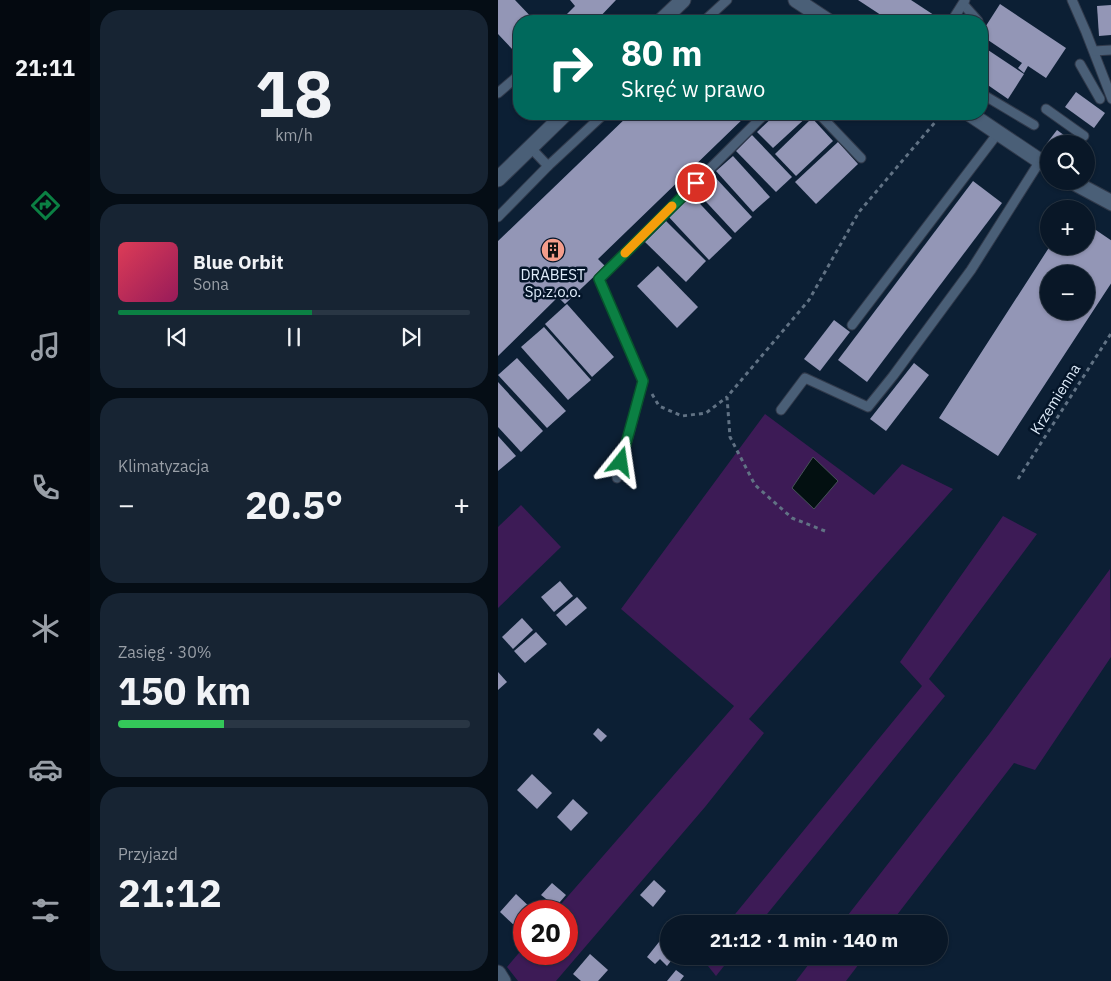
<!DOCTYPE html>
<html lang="pl">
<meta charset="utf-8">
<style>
:root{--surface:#091727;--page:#172433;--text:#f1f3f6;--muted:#999fa7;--line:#293644;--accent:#0b8043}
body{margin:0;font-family:"IBM Plex Sans",sans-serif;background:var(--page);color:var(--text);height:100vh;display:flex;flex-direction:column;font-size:19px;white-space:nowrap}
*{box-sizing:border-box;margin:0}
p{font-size:16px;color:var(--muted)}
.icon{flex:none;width:28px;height:28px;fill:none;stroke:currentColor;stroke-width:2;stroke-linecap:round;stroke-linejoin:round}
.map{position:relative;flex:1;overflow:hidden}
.panel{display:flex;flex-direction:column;gap:10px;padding:10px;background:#050d15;width:408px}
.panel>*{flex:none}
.hud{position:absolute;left:15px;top:15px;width:475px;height:105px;border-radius:20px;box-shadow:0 1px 4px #0004,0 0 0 1px var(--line);background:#00695c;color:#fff;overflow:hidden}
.fabs{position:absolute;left:542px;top:135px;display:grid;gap:10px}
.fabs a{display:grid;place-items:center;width:55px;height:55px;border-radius:50%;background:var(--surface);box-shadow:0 1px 4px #0004,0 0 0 1px var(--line);font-size:25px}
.speed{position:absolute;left:15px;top:900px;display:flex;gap:10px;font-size:25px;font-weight:700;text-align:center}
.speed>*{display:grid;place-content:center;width:65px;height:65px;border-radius:50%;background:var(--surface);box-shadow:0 1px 4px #0004,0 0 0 1px var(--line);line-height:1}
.speed .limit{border:8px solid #d22;background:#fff;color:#111}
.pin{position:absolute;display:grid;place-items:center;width:42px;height:42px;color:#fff;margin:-21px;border:2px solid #fff;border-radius:50%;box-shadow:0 1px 5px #0007}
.me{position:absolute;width:55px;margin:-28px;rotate:15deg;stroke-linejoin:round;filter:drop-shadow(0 0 4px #0008)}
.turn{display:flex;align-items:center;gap:18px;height:105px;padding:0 25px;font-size:22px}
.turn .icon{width:65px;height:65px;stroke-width:2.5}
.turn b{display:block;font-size:35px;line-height:42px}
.big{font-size:38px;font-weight:700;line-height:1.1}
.panel .widget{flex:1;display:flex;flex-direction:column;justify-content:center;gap:8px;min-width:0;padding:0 18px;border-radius:20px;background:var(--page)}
.panel .dial{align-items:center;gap:0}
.dial b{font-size:65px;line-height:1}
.song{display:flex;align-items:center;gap:15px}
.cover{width:60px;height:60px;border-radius:8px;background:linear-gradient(135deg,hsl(350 70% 55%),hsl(330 70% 35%))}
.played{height:5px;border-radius:2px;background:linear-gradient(90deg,var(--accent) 55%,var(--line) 55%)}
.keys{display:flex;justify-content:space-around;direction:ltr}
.heat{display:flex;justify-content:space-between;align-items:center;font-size:28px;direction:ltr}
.charge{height:8px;border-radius:4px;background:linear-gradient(90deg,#34c759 30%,var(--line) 0)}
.trip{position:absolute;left:162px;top:915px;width:288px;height:50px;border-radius:25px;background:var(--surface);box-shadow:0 1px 4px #0004,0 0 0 1px var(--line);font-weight:700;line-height:50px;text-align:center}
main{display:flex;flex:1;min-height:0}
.dock{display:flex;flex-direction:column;width:90px;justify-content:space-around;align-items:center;background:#040910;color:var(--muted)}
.dock .icon{width:35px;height:35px}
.dock .on{color:var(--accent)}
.dock b{font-size:22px;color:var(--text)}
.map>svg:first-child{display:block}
.green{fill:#3d1b56}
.water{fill:#031011;stroke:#455257}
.building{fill:#9396b6;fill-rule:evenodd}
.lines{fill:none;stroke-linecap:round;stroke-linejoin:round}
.service-casing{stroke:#313a4b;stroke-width:11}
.minor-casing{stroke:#313a4b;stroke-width:17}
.path{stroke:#617284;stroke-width:3;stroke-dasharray:4 4;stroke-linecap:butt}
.service{stroke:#4a5f77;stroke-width:9}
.minor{stroke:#4a5f77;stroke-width:15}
.route-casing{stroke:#07532c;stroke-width:12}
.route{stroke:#0b8043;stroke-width:9}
.slow{stroke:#f59e0b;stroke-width:9}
.labels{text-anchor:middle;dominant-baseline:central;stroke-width:5;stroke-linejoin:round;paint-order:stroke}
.poi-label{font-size:15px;fill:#dfecfa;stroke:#041529}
.street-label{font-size:15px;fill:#dfecfa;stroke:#041529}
</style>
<main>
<nav class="dock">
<b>21:11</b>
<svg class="icon on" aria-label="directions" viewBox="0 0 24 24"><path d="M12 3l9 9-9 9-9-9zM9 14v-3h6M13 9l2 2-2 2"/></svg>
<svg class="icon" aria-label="music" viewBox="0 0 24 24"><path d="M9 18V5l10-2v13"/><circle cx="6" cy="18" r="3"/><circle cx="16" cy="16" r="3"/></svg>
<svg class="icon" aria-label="phone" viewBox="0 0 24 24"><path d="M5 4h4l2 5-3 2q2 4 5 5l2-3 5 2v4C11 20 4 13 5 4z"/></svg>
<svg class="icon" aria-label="climate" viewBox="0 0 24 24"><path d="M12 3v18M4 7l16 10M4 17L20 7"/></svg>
<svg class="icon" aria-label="car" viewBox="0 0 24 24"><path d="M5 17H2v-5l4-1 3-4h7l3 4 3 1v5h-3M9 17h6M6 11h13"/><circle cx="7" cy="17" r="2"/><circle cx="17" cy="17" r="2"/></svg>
<svg class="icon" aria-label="filters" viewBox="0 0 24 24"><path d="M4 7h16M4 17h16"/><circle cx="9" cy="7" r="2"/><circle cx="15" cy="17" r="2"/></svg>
</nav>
<section class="panel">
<div class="widget dial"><b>18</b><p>km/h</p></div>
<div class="widget">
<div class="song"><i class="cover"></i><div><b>Blue Orbit</b><p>Sona</p></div></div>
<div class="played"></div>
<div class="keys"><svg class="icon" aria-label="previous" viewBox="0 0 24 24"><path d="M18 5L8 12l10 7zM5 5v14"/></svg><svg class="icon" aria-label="pause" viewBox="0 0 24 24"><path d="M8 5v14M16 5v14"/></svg><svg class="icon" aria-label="next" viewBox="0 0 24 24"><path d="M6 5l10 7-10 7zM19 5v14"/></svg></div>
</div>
<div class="widget"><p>Klimatyzacja</p>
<div class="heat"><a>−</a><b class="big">20.5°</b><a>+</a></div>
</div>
<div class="widget"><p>Zasięg · 30%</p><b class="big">150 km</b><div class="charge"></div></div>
<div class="widget"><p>Przyjazd</p><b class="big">21:12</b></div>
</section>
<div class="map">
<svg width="614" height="981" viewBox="0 0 614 981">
<rect width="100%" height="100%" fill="#0c1f34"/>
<g class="green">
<polygon points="267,414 376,495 404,464 455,489 251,719 266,733 207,807 58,981 20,981 9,967 26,947 26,954 69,954 69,911 57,911 236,706 123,609"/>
<polygon points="23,505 63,547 0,608 0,527"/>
<polygon points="505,516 539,534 431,679 447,696 261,924 229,924 424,686 402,662"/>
<polygon points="612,569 613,657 537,770 516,763 392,924 343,924 492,733"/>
<polygon points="202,956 234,956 218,976"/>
<polygon points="317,956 367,956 348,981 298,981"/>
</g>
<polygon class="water" points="315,457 340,481 316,509 294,488"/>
<g class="building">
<polygon points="0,0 17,0 37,21 21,21 21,47 16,51 0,34"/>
<polygon points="72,0 118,0 98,21 77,21 69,14 77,6"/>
<polygon points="360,0 413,0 445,21 392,21"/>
<polygon points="502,4 568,48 548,78 530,66 526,73 520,68 524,63 484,36 484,32"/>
<polygon points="614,5 614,35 601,36 599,6"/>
<polygon points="484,46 526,74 510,99 484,81"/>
<polygon points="578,92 607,113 596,128 567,107"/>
<polygon points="132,114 250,114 100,259 107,266 67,304 60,297 0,356 0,241"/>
<polygon points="278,114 312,114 275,148 259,132"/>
<polygon points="314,118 335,141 298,176 277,154"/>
<polygon points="559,130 578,144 551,144 549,143"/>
<polygon points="254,135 294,177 278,192 238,151"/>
<polygon points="340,142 360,164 318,204 297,182"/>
<polygon points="235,156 272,197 255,212 218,171"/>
<polygon points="215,175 254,217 237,233 198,191"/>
<polygon points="475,181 504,203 369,382 340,360"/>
<polygon points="191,192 234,238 211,260 168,214"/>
<polygon points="168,221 208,261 188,282 147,242"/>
<path d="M589,224L614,241V282L500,456L441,418L552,246H589ZM551,274H589V311H551Z"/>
<polygon points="160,266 200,307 179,328 139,286"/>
<polygon points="69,304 116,357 94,377 47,324"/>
<polygon points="336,320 352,332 322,371 306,359"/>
<polygon points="46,327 93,380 70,400 23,347"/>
<polygon points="19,358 68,411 49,428 0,375"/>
<polygon points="416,363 431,375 388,431 372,419"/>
<polygon points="0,382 45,431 23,452 0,427"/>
<polygon points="0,436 18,456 0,471"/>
<polygon points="62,581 75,596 56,612 43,597"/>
<polygon points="79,597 89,608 68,626 58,615"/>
<polygon points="24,618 35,630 15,649 4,637"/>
<polygon points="38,632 49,644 27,663 16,651"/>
<polygon points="0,672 9,682 0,690"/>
<polygon points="100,728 109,736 103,742 95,734"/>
<polygon points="34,774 54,793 39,809 19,790"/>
<polygon points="75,799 90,813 73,831 59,817"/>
<polygon points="156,880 168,891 155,907 142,895"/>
<polygon points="54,883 68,895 54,911 49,911 46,908 52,902 43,895"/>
<polygon points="18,894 36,911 26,911 26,920 19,928 2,912"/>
<polygon points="165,937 171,942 171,956 177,956 169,966 162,959 157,964 149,957"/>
<polygon points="92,954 110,970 100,981 83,981 75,974"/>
<polygon points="178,970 186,976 182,981 169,981"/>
</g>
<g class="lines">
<g class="service-casing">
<g id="service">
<polyline points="574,0 588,32 614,99"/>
<polyline points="465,4 480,21"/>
<polyline points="457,16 467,0"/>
<polyline points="206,21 229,0"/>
<polyline points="596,51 614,50"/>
<polyline points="582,64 602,99"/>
<polyline points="0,93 21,75"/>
<polyline points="484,94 536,125"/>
<polyline points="548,109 586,136"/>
<polyline points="321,114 363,158"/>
<polyline points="50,166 106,114"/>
<polyline points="0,217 50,166 32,147"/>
<polyline points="354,325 500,133"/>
<polyline points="283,410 307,378 370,407 395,376 473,270 542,161"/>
<polyline points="119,478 145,381 101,279 267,114"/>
</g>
</g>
<g class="minor-casing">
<g id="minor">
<polyline points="298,0 330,21"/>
<polyline points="163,21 185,0"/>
<polyline points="472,114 551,167"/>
<polyline points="0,179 67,114"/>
<polyline points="573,181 614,203"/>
<polyline points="0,973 5,981"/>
</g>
</g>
<g class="path">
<polyline points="154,394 161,406 184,416 208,413 229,397"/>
<polyline points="520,479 614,332"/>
<polyline points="327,531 294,518 257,485 232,437 229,397 311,300 361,212 444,114"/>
</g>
<use href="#service" class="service"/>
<use href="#minor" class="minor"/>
</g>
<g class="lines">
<g class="route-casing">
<polyline id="route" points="123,462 145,381 101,279 198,183"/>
</g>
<use href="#route" class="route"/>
<polyline class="slow" points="127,253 174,206"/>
</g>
<defs>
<g id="building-disc" transform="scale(1.25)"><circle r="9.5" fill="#f49d8b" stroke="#041529"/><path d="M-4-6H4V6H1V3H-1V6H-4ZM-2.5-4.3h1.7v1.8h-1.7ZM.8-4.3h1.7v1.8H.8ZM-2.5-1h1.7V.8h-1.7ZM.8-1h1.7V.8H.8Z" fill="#111"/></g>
</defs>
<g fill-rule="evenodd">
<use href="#building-disc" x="55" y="250"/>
</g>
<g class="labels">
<g class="poi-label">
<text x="55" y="274">DRABEST<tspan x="55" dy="17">Sp.z.o.o.</tspan></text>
</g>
<g class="street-label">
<text transform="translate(557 399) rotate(-58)">Krzemienna</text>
</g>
</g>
</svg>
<div class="fabs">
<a><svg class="icon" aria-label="search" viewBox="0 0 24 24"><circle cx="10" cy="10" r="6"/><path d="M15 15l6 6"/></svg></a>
<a>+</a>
<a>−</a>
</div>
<div class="speed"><div class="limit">20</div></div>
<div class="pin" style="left:198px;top:183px;background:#d93025"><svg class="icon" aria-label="arrive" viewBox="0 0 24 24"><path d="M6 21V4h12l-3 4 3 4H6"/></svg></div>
<svg class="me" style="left:123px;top:462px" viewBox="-20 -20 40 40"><path d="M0-17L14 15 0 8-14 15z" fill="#0b8043" stroke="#fff" stroke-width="4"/></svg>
<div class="trip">21:12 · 1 min · 140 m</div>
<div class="hud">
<div class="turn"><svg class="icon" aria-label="right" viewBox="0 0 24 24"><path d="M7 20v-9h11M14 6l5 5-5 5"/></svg><div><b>80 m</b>Skręć w prawo</div></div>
</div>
</div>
</main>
